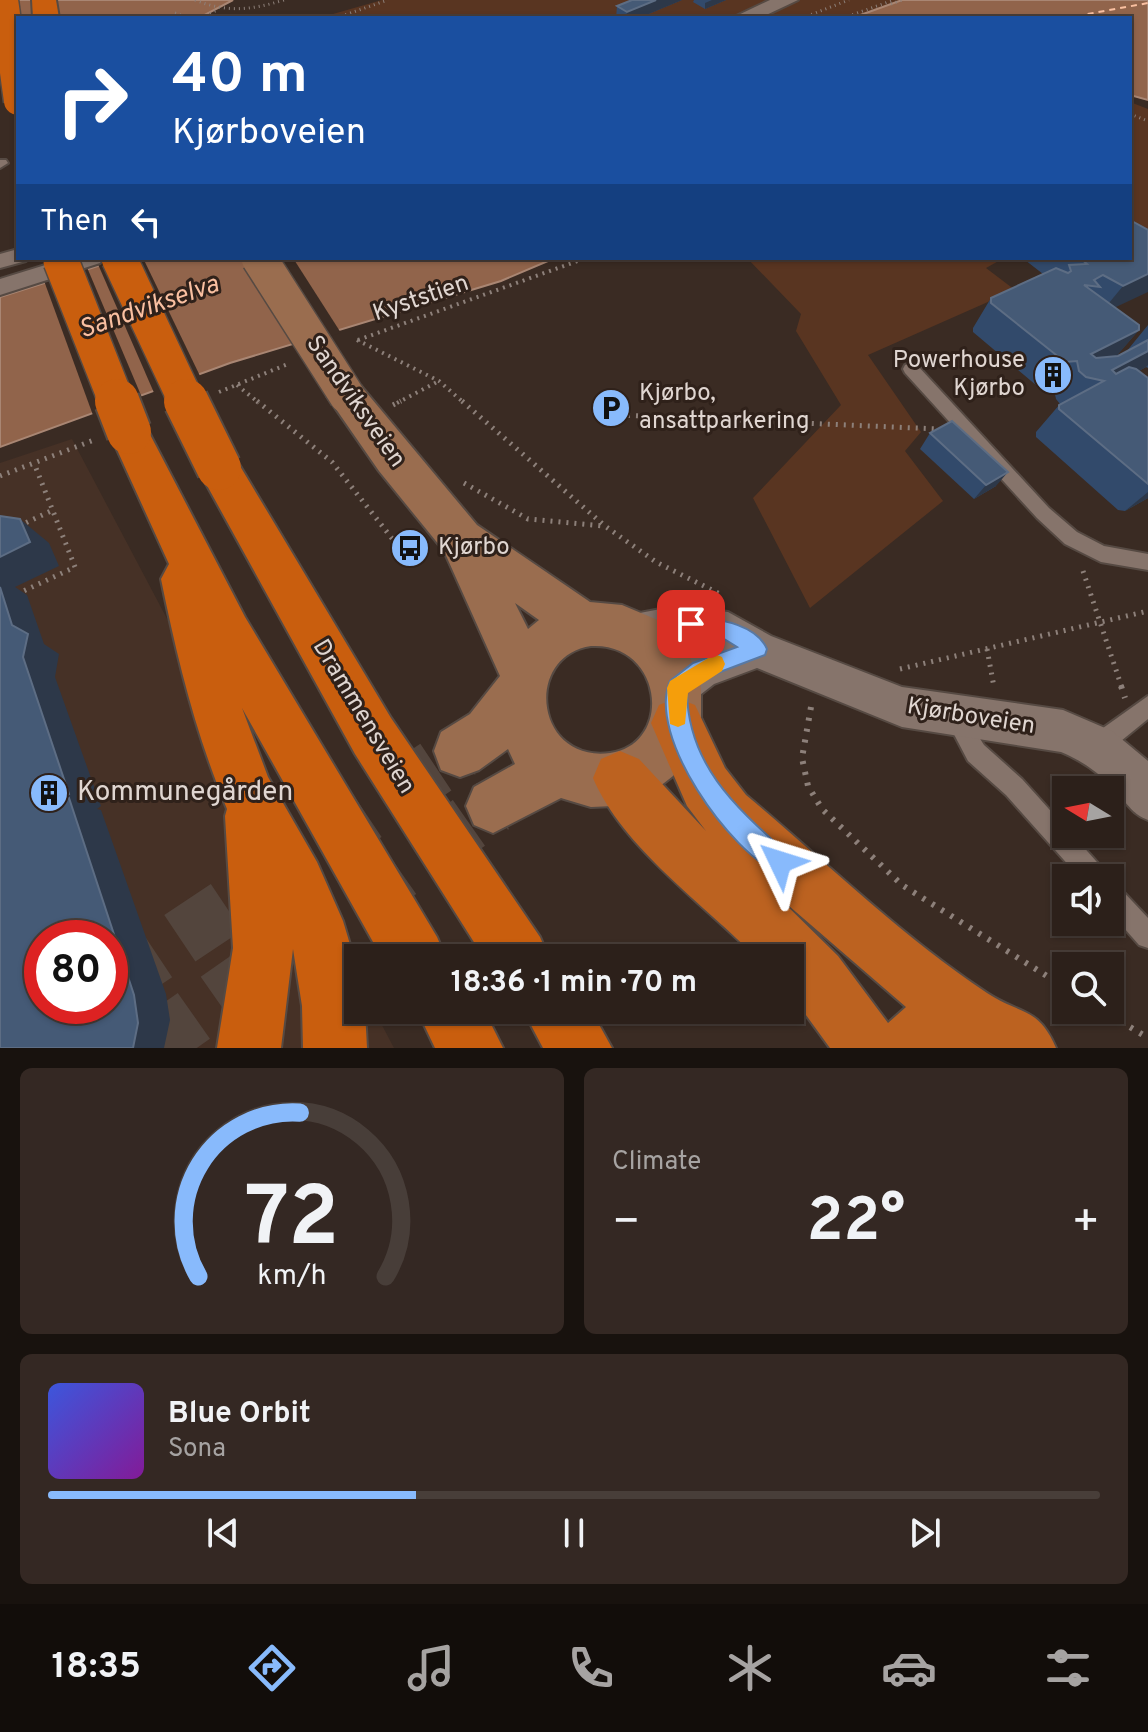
<!DOCTYPE html>
<meta charset="utf-8">
<style>
:root{--surface:#2c201a;--page:#342823;--text:#f1f3f6;--muted:#a6a3a2;--line:#483e39;--accent:#88bafc}
body{margin:0;font-family:Overpass,sans-serif;background:var(--page);color:var(--text);height:100vh;display:flex;flex-direction:column;font-size:30px;white-space:nowrap}
*{box-sizing:border-box;margin:0}
p{font-size:26px;color:var(--muted)}
.icon{flex:none;width:44px;height:44px;fill:none;stroke:currentColor;stroke-width:2;stroke-linecap:round;stroke-linejoin:round}
.map{position:relative;height:1048px;overflow:hidden}
.sheet{display:flex;flex-direction:column;gap:20px;padding:20px;background:#18120e;flex:1}
.sheet>*{flex:none}
.top-card{position:absolute;left:16px;top:16px;width:1116px;height:244px;border-radius:0px;box-shadow:0 2px 6px #0004,0 0 0 2px var(--line);background:#1a4fa0;color:#fff;overflow:hidden}
.needle{width:52px;rotate:280deg}
.tools{position:absolute;left:1052px;top:776px;display:grid;gap:16px}
.tools a{display:grid;place-items:center;width:72px;height:72px;border-radius:0px;background:var(--surface);box-shadow:0 2px 6px #0004,0 0 0 2px var(--line);font-size:40px}
.speed{position:absolute;left:24px;top:920px;display:flex;gap:16px;font-size:40px;font-weight:700;text-align:center}
.speed>*{display:grid;place-content:center;width:104px;height:104px;border-radius:50%;background:var(--surface);box-shadow:0 2px 6px #0004,0 0 0 2px var(--line);line-height:1}
.speed .limit{border:12px solid #d22;background:#fff;color:#111}
.pin{position:absolute;display:grid;place-items:center;width:68px;height:68px;color:#fff;margin:-34px;border-radius:16px;box-shadow:0 4px 12px #0006}
.me{position:absolute;width:88px;margin:-44px;rotate:311deg;stroke-linejoin:round;filter:drop-shadow(0 0 6px #0008)}
.turn{display:flex;align-items:center;gap:28px;height:168px;padding:0 24px;font-size:36px}
.turn .icon{width:104px;height:104px;stroke-width:2.5}
.turn b{display:block;font-size:56px;line-height:68px}
.then{display:flex;align-items:center;height:76px;padding:0 24px;background:#0003;gap:16px;font-size:30px}
.big{font-size:60px;font-weight:700;line-height:1.1}
.sheet .tile{flex:1;display:flex;flex-direction:column;justify-content:center;gap:12px;min-width:0;padding:0 28px;border-radius:12px;background:var(--page)}
.sheet .dial{align-items:center;gap:0}
.dial svg{height:208px;overflow:visible;fill:none;stroke:var(--line);stroke-width:7;stroke-linecap:round;text-anchor:middle}
.dial text{fill:var(--text);stroke:none}
.song{display:flex;align-items:center;gap:24px}
.cover{width:96px;height:96px;border-radius:12px;background:linear-gradient(135deg,hsl(230 70% 55%),hsl(290 70% 35%))}
.played{height:8px;border-radius:4px;background:linear-gradient(90deg,var(--accent) 35%,var(--line) 35%)}
.keys{display:flex;justify-content:space-around;direction:ltr}
.heat{display:flex;justify-content:space-between;align-items:center;font-size:44px;direction:ltr}
.sheet .tiles{flex:1;display:grid;gap:20px;grid-template-columns:1fr 1fr}
.tile:last-child{grid-column:span 2}
.trip{position:absolute;left:344px;top:944px;width:460px;height:80px;border-radius:0px;background:var(--surface);box-shadow:0 2px 6px #0004,0 0 0 2px var(--line);font-weight:700;line-height:80px;text-align:center}
.dock{display:flex;height:128px;justify-content:space-around;align-items:center;background:#120d0a;color:var(--muted)}
.dock .icon{width:56px;height:56px}
.dock .active{color:var(--accent)}
.dock b{font-size:36px;color:var(--text)}
.map>svg:first-child{display:block}
.built{fill:#463126;fill-rule:evenodd}
.green{fill:#593521}
.water{fill:#91644b;stroke:#a98673;stroke-width:2}
.pier{fill:#3a2b23}
.lines{fill:none;stroke-linecap:round;stroke-linejoin:round}
.ferry{stroke:#fac0a1;stroke-width:2;stroke-dasharray:6 5;stroke-linecap:butt}
.secondary-tunnel{stroke:#53453d;stroke-width:56;stroke-dasharray:56 28;stroke-linecap:butt}
.service-casing{stroke:#564a43;stroke-width:4}
.pedestrian-casing{stroke:#564a43;stroke-width:4}
.minor-casing{stroke:#564a43;stroke-width:4}
.secondary-casing{stroke:#564a43;stroke-width:4}
.trunk-casing{stroke:#564a43;stroke-width:4}
.motorway-casing{stroke:#564a43;stroke-width:4}
.path-far3{stroke:#8d807a;stroke-width:3;stroke-dasharray:1 4;stroke-linecap:butt}
.path-far2{stroke:#8d807a;stroke-width:4;stroke-dasharray:2 5;stroke-linecap:butt}
.path-far1{stroke:#8d807a;stroke-width:5;stroke-dasharray:2 6;stroke-linecap:butt}
.path{stroke:#8d807a;stroke-width:6;stroke-dasharray:3 8;stroke-linecap:butt}
.service{fill:#86746b;fill-rule:evenodd}
.pedestrian{fill:#86746b;fill-rule:evenodd}
.minor{fill:#86746b;fill-rule:evenodd}
.secondary{fill:#9a6d4f;fill-rule:evenodd}
.trunk{fill:#bc6220;fill-rule:evenodd}
.motorway{fill:#c95e0e;fill-rule:evenodd}
.secondary-bridge-casing{stroke:#564a43;stroke-width:38;stroke-linecap:butt}
.motorway-bridge-far2-casing{stroke:#564a43;stroke-width:31;stroke-linecap:butt}
.motorway-bridge-far1-casing{stroke:#564a43;stroke-width:38;stroke-linecap:butt}
.motorway-bridge-casing{stroke:#564a43;stroke-width:48;stroke-linecap:butt}
.secondary-bridge{stroke:#9a6d4f;stroke-width:35}
.motorway-bridge-far2{stroke:#c95e0e;stroke-width:28}
.motorway-bridge-far1{stroke:#c95e0e;stroke-width:35}
.motorway-bridge{stroke:#c95e0e;stroke-width:44}
.wall{fill:#324a6b}
.shaded-wall{fill:#2d3849}
.building{fill:#455a76;stroke:#5d6d84;stroke-width:2;fill-rule:evenodd}
.route{fill:#88bafc;stroke:#5879a4;stroke-width:2}
.slow{fill:#f59e0b}
.labels{text-anchor:middle;dominant-baseline:central;stroke-width:6;stroke-linejoin:round;paint-order:stroke}
.street-label{font-size:24px;fill:#e0d6d1;stroke:#2f211a}
.poi-label{font-size:24px;fill:#e0d6d1;stroke:#2f211a;text-anchor:start}
.water-label{font-size:26px;font-style:italic;fill:#fac0a1;stroke:#2f211a}
.near-poi-label{font-size:28px;fill:#e0d6d1;stroke:#2f211a;text-anchor:start}
</style>
<div class="map">
<svg width="1148" height="1048" viewBox="0 0 1148 1048">
<rect width="100%" height="100%" fill="#3a2b23"/>
<path class="built" d="M72,439L358,980V1010H374L394,1048H0V463ZM42,938H110V1006H42Z"/>
<g class="green">
<polygon points="382,0 902,0 852,18 339,18 333,14"/>
<polygon points="1130,102 1148,109 1148,231 1130,239"/>
<polygon points="747,258 1004,258 986,268 1015,290 868,355 921,432 905,451 943,501 810,608 753,498 841,405 796,331 801,314"/>
</g>
<g class="water">
<polygon points="0,0 233,0 199,18 18,18"/>
<polygon points="902,0 1148,0 1148,100 1130,95 1130,18 852,18"/>
<polygon points="123,258 555,258 501,281 230,363 0,447 0,297"/>
</g>
<g class="pier">
<polygon points="109,258 143,258 201,378 155,395 97,262"/>
<polygon points="242,258 293,258 341,333 296,346"/>
<polygon points="86,265 143,400 94,418 43,278"/>
</g>
<g class="lines">
<polyline class="ferry" points="1066,18 1148,3"/>
<g class="secondary-tunnel">
<polyline points="110,985 460,751"/>
<polyline points="148,1048 493,806"/>
</g>
<g class="service-casing">
<g id="service">
<polygon points="0,160 6,160 8,163 0,168"/>
<polygon points="911,363 917,365 1049,508 1077,532 1104,546 1148,554 1148,570 1101,562 1065,544 1037,518 905,373 903,369 905,365"/>
<polygon points="1148,696 1148,719 1105,754 1097,757 1089,754 1086,746 1089,738"/>
<polygon points="956,709 963,712 984,745 1022,779 1066,828 1066,834 1072,834 1104,870 1108,878 1080,878 1006,795 968,761 946,719 949,712"/>
<polygon points="1110,882 1118,886 1148,918 1148,948 1139,945 1110,912"/>
</g>
</g>
<g class="pedestrian-casing">
<g id="pedestrian">
<polygon points="18,249 18,258 28,258 26,261 0,268 0,254"/>
<polygon points="68,258 103,258 100,263 0,295 0,279"/>
</g>
</g>
<g class="minor-casing">
<g id="minor">
<polygon points="770,0 798,0 760,18 732,18"/>
<path d="M676,606L728,612L771,636L902,687L1063,710L1112,731L1148,761V820C1133,814 1130,807 1119,795C1104,776 1083,761 1061,752L902,727L757,668L714,684L691,702L677,708L663,702L657,688C667,663 691,654 715,645C682,638 643,655 614,644L608,631L614,618Z"/>
</g>
</g>
<g class="secondary-casing">
<path id="secondary" d="M347,381L361,386L477,525L590,602L622,605L660,621L677,636L689,655L701,687V717L687,757L673,776L655,790L614,806L591,807L561,798L493,833L474,825L466,806L474,787L515,764L508,749L479,770L460,777L441,770L434,751L441,732L470,714L500,676L444,551L379,471L327,396L333,386ZM515,603L539,620L528,629ZM591,646C663,642 674,744 610,753C535,763 523,656 591,646Z"/>
</g>
<g class="trunk-casing">
<path id="trunk" d="M677,698L695,705L725,768L746,795C825,861 901,936 987,993C1020,1015 1038,1006 1056,1048H830L790,993V958H757C705,905 622,847 593,778L601,759L620,751L639,759L706,831L687,806L651,723L659,705ZM774,893L906,1007L888,1023L838,956Z"/>
</g>
<g class="motorway-casing">
<g id="motorway">
<polygon points="32,0 56,0 59,18 33,18"/>
<path d="M129,416L143,421L245,617L437,937L446,958H382L242,708L268,777L317,862L343,921L358,971V1010H365L367,1048H303L302,1006L293,949L281,1048H217L233,948L225,816L227,809C196,735 177,658 161,579L169,564L109,432L115,421Z"/>
<polygon points="219,451 234,456 391,718 540,937 549,958 484,958 355,754 204,480 198,468 204,456"/>
<polygon points="417,1010 484,1010 503,1048 435,1048"/>
<polygon points="523,1010 591,1010 612,1048 543,1048"/>
</g>
</g>
<g class="path-far3">
<path d="M195,0C227,13 252,10 284,0"/>
<polyline points="891,4 902,0"/>
<polyline points="175,13 190,18"/>
<polyline points="201,18 217,10"/>
<polyline points="336,18 388,0"/>
<polyline points="802,18 849,0"/>
<polyline points="843,18 894,0"/>
<polyline points="1130,114 1148,121"/>
</g>
<g class="path-far2">
<polyline points="357,340 439,381 464,403"/>
<polyline points="358,340 586,258"/>
<polyline points="237,385 259,403"/>
<polyline points="219,392 288,364"/>
<polyline points="397,403 439,381"/>
</g>
<g class="path-far1">
<polyline points="257,401 332,462 409,560"/>
<polyline points="462,401 605,526 656,562 720,594"/>
<polyline points="393,405 401,401"/>
<polyline points="620,415 938,429"/>
<polyline points="0,476 94,440"/>
<polyline points="464,483 528,519 604,526"/>
<polyline points="19,526 53,510"/>
<polyline points="1083,571 1122,688"/>
<polyline points="17,594 75,567 34,463"/>
<polyline points="987,649 994,687"/>
<polyline points="900,669 1148,611"/>
</g>
<g class="path">
<polyline points="1121,686 1125,698"/>
<polyline points="811,707 802,758 808,786 822,809 902,885 1066,988"/>
<polyline points="1102,1010 1148,1038"/>
</g>
<use href="#service" class="service"/>
<use href="#pedestrian" class="pedestrian"/>
<use href="#minor" class="minor"/>
<use href="#secondary" class="secondary"/>
<use href="#trunk" class="trunk"/>
<use href="#motorway" class="motorway"/>
<g class="secondary-bridge-casing">
<polyline id="secondary-bridge" points="259,258 347,396"/>
</g>
<g class="motorway-bridge-far2-casing">
<polyline id="motorway-bridge-far2" points="4,0 18,101"/>
</g>
<g class="motorway-bridge-far1-casing">
<g id="motorway-bridge-far1">
<polyline points="119,258 187,403"/>
<polyline points="61,261 117,403"/>
</g>
</g>
<g class="motorway-bridge-casing">
<g id="motorway-bridge">
<polyline points="117,401 129,432"/>
<polyline points="186,401 219,468"/>
</g>
</g>
<use href="#secondary-bridge" class="secondary-bridge"/>
<use href="#motorway-bridge-far2" class="motorway-bridge-far2"/>
<use href="#motorway-bridge-far1" class="motorway-bridge-far1"/>
<use href="#motorway-bridge" class="motorway-bridge"/>
</g>
<g class="wall">
<polygon points="682,0 639,18 616,18 617,6"/>
<polygon points="694,0 726,0 705,9 693,2"/>
<polygon points="1148,230 1115,308 1139,330 1116,356 1126,352 1148,325 1148,368 1146,367 1139,371 1148,378 1148,498 1125,511 1118,510 1036,437 1036,432 1060,404 1056,399 1054,390 1043,391 973,332 973,328 991,298 1043,274 1025,260 1027,258 1130,258"/>
<polygon points="930,433 996,486 974,499 920,449"/>
</g>
<g class="shaded-wall">
<polygon points="656,0 682,0 639,18 626,18 627,12"/>
<polygon points="712,0 726,0 705,9 705,3"/>
<polygon points="1148,274 1148,292 1099,315 1123,286"/>
<polygon points="1139,330 1114,359 1083,375 1091,354"/>
<polygon points="1148,351 1148,365 1146,367 1090,398 1112,370"/>
<polygon points="1008,472 996,486 974,499 986,485"/>
<polygon points="1148,492 1148,498 1125,511"/>
<polygon points="20,519 49,543 59,566 15,587 27,595 44,644 59,654 55,677 101,806 97,809 101,810 166,994 170,1020 164,1048 133,1048 49,810 12,625 0,599 0,557"/>
</g>
<g class="building">
<polygon points="632,0 656,0 627,12 617,6"/>
<polygon points="1130,220 1148,230 1148,274 1123,286 1103,275 1094,280 1100,287 1084,285 1139,325 1139,330 1091,354 1096,358 1118,356 1148,340 1148,351 1112,370 1116,374 1129,367 1136,369 1148,378 1148,484 1059,409 1059,405 1104,381 1086,377 1079,371 1077,361 1065,362 991,303 991,298 1056,268 1068,273 1071,271 1069,265 1087,264 1080,258 1130,258"/>
<polygon points="952,421 1008,472 986,485 930,433"/>
<polygon points="0,516 20,519 30,542 0,557"/>
<path d="M0,587L12,625L28,634L23,657L69,794L49,806V810L69,798L134,995L138,1023L133,1048H0ZM42,938H110V1006H42Z"/>
</g>
<path class="route" d="M691,615C715,619 756,623 767,649L765,655L707,677L687,692C688,766 737,808 788,854L792,862L788,870L780,874C730,853 646,735 670,681L693,663L737,647L724,639L684,630L681,624L684,617Z"/>
<polygon class="slow" points="715,654 722,657 725,664 722,671 688,693 685,724 678,727 670,724 667,688 670,681"/>
<defs>
<g id="building-disc" transform="scale(2)"><circle r="9.5" fill="#88bafc" stroke="#2f211a"/><path d="M-4-6H4V6H1V3H-1V6H-4ZM-2.5-4.3h1.7v1.8h-1.7ZM.8-4.3h1.7v1.8H.8ZM-2.5-1h1.7V.8h-1.7ZM.8-1h1.7V.8H.8Z" fill="#111"/></g>
<g id="parking-disc" transform="scale(2)"><circle r="9.5" fill="#88bafc" stroke="#2f211a"/><path d="M-3.5-5.5H1a3.5 3.5 0 0 1 0 7H-1V5.5H-3.5ZM-1-3.4V-.6H.8a1.4 1.4 0 0 0 0-2.8Z" fill="#111"/></g>
<g id="bus-disc" transform="scale(2)"><circle r="9.5" fill="#88bafc" stroke="#2f211a"/><path d="M-5-6H5V4H4V6H2V4H-2V6H-4V4H-5ZM-3.5-4V0h7V-4ZM-3.5 1.2v1.5H-2V1.2ZM2 1.2v1.5H3.5V1.2Z" fill="#111"/></g>
</defs>
<g fill-rule="evenodd">
<use href="#building-disc" x="1053" y="375"/>
<use href="#parking-disc" x="611" y="408"/>
<use href="#bus-disc" x="410" y="548"/>
<use href="#building-disc" x="49" y="793"/>
</g>
<g class="labels">
<g class="street-label">
<text transform="translate(421 299) rotate(-19)">Kyststien</text>
<text transform="translate(355 402) rotate(55)">Sandviksveien</text>
<text transform="translate(363 717) rotate(59)">Drammensveien</text>
<text transform="translate(971 717) rotate(9)">Kjørboveien</text>
</g>
<g class="poi-label">
<text x="1025" y="361" text-anchor="end">Powerhouse<tspan x="1025" dy="28">Kjørbo</tspan></text>
<text x="639" y="394">Kjørbo,<tspan x="639" dy="28">ansattparkering</tspan></text>
<text x="438" y="548">Kjørbo</text>
</g>
<g class="water-label">
<text transform="translate(149 308) rotate(-19)">Sandvikselva</text>
</g>
<g class="near-poi-label">
<text x="77" y="793">Kommunegården</text>
</g>
</g>
</svg>
<div class="tools">
<a><svg class="needle" viewBox="-14 -14 28 28"><path d="M0-13l5 13h-10z" fill="#e53935"/><path d="M0 13l5-13h-10z" fill="#a6a3a2"/></svg></a>
<a><svg class="icon" aria-label="sound" viewBox="0 0 24 24"><path d="M4 9h4l5-4v14l-5-4H4zM17 9q2 3 0 6"/></svg></a>
<a><svg class="icon" aria-label="search" viewBox="0 0 24 24"><circle cx="10" cy="10" r="6"/><path d="M15 15l6 6"/></svg></a>
</div>
<div class="speed"><div class="limit">80</div></div>
<div class="pin" style="left:691px;top:624px;background:#d93025"><svg class="icon" aria-label="arrive" viewBox="0 0 24 24"><path d="M6 21V4h12l-3 4 3 4H6"/></svg></div>
<svg class="me" style="left:780px;top:862px" viewBox="-20 -20 40 40"><path d="M0-17L14 15 0 8-14 15z" fill="#88bafc" stroke="#fff" stroke-width="4"/></svg>
<div class="trip">18:36 · 1 min · 70 m</div>
<div class="top-card">
<div class="turn"><svg class="icon" aria-label="right" viewBox="0 0 24 24"><path d="M7 20v-9h11M14 6l5 5-5 5"/></svg><div><b>40 m</b>Kjørboveien</div></div>
<div class="then">Then<svg class="icon" aria-label="left" viewBox="0 0 24 24"><path d="M17 20v-9H6M10 6l-5 5 5 5"/></svg></div>
</div>
</div>
<section class="sheet">
<div class="tiles">
<div class="tile dial"><svg viewBox="0 0 100 80">
<path d="M14 69A42 42 0 1 1 86 69"/>
<path d="M14 69A42 42 0 0 1 53 6" stroke="#88bafc"/>
<text x="50" y="56" font-size="32" font-weight="700">72</text>
<text x="50" y="72" font-size="11">km/h</text>
</svg></div>
<div class="tile"><p>Climate</p>
<div class="heat"><a>−</a><b class="big">22°</b><a>+</a></div>
</div>
<div class="tile">
<div class="song"><i class="cover"></i><div><b>Blue Orbit</b><p>Sona</p></div></div>
<div class="played"></div>
<div class="keys"><svg class="icon" aria-label="previous" viewBox="0 0 24 24"><path d="M18 5L8 12l10 7zM5 5v14"/></svg><svg class="icon" aria-label="pause" viewBox="0 0 24 24"><path d="M8 5v14M16 5v14"/></svg><svg class="icon" aria-label="next" viewBox="0 0 24 24"><path d="M6 5l10 7-10 7zM19 5v14"/></svg></div>
</div>
</div>
</section>
<nav class="dock">
<b>18:35</b>
<svg class="icon active" aria-label="directions" viewBox="0 0 24 24"><path d="M12 3l9 9-9 9-9-9zM9 14v-3h6M13 9l2 2-2 2"/></svg>
<svg class="icon" aria-label="music" viewBox="0 0 24 24"><path d="M9 18V5l10-2v13"/><circle cx="6" cy="18" r="3"/><circle cx="16" cy="16" r="3"/></svg>
<svg class="icon" aria-label="phone" viewBox="0 0 24 24"><path d="M5 4h4l2 5-3 2q2 4 5 5l2-3 5 2v4C11 20 4 13 5 4z"/></svg>
<svg class="icon" aria-label="climate" viewBox="0 0 24 24"><path d="M12 3v18M4 7l16 10M4 17L20 7"/></svg>
<svg class="icon" aria-label="car" viewBox="0 0 24 24"><path d="M5 17H2v-5l4-1 3-4h7l3 4 3 1v5h-3M9 17h6M6 11h13"/><circle cx="7" cy="17" r="2"/><circle cx="17" cy="17" r="2"/></svg>
<svg class="icon" aria-label="filters" viewBox="0 0 24 24"><path d="M4 7h16M4 17h16"/><circle cx="9" cy="7" r="2"/><circle cx="15" cy="17" r="2"/></svg>
</nav>
